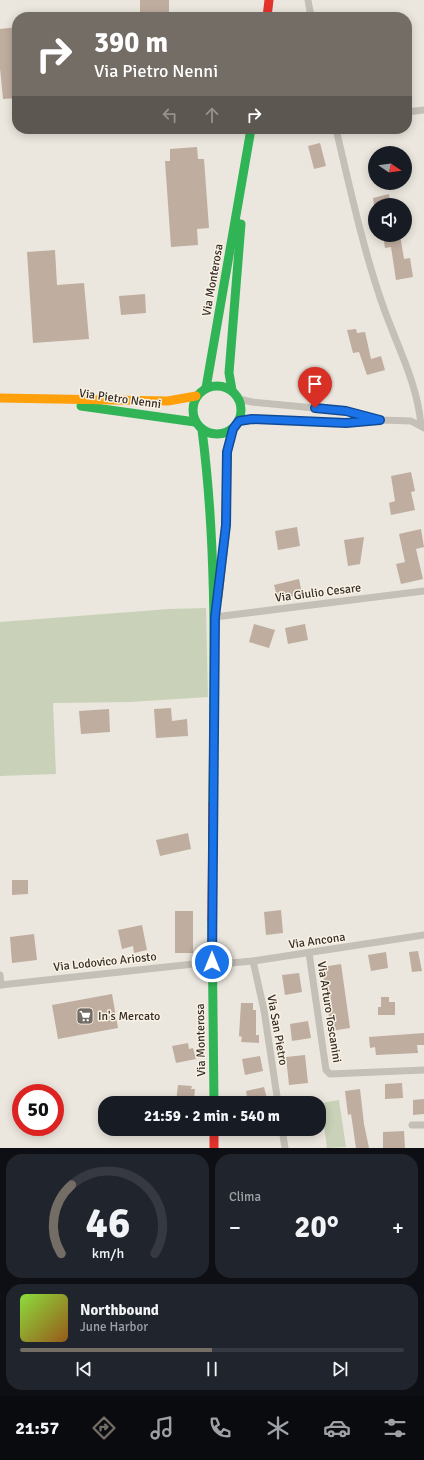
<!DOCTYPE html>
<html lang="it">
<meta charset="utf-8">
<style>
:root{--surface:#171b24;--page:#20242c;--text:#f1f3f6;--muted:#9ea1a6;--line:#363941;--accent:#746d66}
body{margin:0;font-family:Signika,sans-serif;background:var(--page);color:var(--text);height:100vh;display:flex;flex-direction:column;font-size:15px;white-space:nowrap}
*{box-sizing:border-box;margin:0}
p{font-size:13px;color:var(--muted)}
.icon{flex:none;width:22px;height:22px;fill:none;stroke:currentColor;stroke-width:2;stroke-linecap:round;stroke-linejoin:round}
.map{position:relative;height:1148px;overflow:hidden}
.details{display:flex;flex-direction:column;gap:6px;padding:6px;background:#0d0f14;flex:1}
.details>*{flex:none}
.banner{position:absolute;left:12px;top:12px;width:400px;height:122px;border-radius:16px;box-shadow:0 2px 10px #0003;background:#746d66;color:#fff;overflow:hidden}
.needle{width:26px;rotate:103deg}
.buttons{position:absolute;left:368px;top:146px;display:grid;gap:8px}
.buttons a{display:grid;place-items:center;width:44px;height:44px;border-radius:50%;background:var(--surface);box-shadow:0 2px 10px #0003;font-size:20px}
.speed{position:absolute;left:12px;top:1084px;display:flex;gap:8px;font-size:20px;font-weight:700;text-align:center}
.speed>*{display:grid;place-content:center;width:52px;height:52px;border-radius:50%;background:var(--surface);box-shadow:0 2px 10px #0003;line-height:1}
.speed .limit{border:6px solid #d22;background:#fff;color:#111}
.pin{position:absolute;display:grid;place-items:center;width:34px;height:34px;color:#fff;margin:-41px -17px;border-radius:50% 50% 50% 0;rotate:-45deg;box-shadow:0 0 4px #0007}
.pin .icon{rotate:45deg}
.me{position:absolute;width:44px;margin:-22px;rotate:0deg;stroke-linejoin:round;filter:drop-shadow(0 0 3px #0008)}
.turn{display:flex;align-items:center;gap:14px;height:84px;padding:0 16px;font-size:18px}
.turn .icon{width:52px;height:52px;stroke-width:2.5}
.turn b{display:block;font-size:28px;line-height:34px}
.lanes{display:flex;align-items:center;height:38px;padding:0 16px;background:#0003;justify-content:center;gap:20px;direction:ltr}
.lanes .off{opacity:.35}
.big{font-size:30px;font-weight:700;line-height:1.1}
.details .card{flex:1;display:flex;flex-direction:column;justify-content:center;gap:6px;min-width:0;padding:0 14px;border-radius:16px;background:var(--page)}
.details .dial{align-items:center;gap:0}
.dial svg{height:104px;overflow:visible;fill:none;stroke:var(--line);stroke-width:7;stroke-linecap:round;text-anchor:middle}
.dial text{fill:var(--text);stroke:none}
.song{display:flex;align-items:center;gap:12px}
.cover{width:48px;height:48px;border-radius:6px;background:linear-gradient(135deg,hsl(90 70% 55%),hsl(30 70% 35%))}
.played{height:4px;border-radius:2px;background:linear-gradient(90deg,var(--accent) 50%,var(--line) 50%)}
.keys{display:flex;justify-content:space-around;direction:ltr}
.heat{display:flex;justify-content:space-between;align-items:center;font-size:22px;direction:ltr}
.details .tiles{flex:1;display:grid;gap:6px;grid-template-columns:1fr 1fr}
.card:last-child{grid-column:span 2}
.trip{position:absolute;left:98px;top:1096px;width:228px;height:40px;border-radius:16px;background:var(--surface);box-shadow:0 2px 10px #0003;font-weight:700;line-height:40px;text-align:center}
.tab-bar{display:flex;height:64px;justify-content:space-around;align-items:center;background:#090b0e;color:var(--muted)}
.tab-bar .icon{width:28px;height:28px}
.tab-bar .current{color:var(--accent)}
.tab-bar b{font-size:18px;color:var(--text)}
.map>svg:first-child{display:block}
.green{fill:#c9d2b8}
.building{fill:#bfad9f}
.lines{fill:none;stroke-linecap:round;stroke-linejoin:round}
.street{stroke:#c4bfb7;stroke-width:7}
.fast{stroke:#30b455;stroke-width:9}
.slow{stroke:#ff9f0a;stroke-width:9}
.jam{stroke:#e5322d;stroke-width:9}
.route-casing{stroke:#114b97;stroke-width:10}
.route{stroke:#1a73e8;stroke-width:7}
.labels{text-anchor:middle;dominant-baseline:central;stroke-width:3;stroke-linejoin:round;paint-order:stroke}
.street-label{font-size:12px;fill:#342c26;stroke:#f9f2e4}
.poi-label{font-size:12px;fill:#342c26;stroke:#f9f2e4;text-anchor:start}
</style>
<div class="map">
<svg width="424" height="1148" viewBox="0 0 424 1148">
<rect width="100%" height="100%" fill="#ebe7de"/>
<g class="green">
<polygon points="206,608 208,697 131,702 53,703 56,774 0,776 0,622 169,609"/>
<polygon points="339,1100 346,1147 327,1148 321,1103"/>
</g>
<g class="building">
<rect x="140" y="0" width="29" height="17"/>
<polygon points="17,27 17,98 3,99 0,68 0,29"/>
<polygon points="320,143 326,166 314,169 308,146"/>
<polygon points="197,147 198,159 204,159 209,228 197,229 198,245 171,247 165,161 170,161 170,149"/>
<polygon points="389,194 391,205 374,205 373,198"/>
<polygon points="383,235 400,235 404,259 410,258 413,277 396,280 391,247 385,248"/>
<polygon points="55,250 57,285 84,283 89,339 33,343 27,252"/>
<polygon points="145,294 146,313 121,315 119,296"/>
<polygon points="356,329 357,333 365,332 371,359 381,356 385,370 367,375 359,352 353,353 347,330"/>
<polygon points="411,472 415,491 411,492 415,510 391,515 389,503 395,501 391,476"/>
<polygon points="297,527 300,546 278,550 275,531"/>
<polygon points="421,529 424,547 416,549 423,579 401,584 396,564 405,562 399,534"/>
<polygon points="364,537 360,564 348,566 344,540"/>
<polygon points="299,579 302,594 278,600 274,585"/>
<polygon points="254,624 275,630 269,648 249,642"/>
<polygon points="305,624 308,640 288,644 285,628"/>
<polygon points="171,708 172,721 187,719 188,736 156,738 154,709"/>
<polygon points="109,709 110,732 81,734 79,711"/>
<polygon points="188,833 191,849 160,856 156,840"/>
<polygon points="12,880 28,880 28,894 12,895"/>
<polygon points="281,910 283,933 266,935 264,912"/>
<rect x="175" y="911" width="18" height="42"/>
<polygon points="142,925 147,950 134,953 133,946 122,949 118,930"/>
<polygon points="34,934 37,960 12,963 10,937"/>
<polygon points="418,951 422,971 412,972 409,952"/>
<polygon points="386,952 388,968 371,971 368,955"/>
<polygon points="341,964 350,1028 331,1031 322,967"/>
<polygon points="299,973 302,992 285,995 282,975"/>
<polygon points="112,994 118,1028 58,1039 52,1005"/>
<polygon points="381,997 389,997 389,1002 395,1002 395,1015 378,1015 378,1007 381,1007"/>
<polygon points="241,1003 253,1003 253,1010 256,1010 256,1035 259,1035 259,1043 241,1042 242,1037 239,1036"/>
<polygon points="308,1021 311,1038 292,1041 290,1024"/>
<polygon points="424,1033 424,1045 417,1045 418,1053 376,1055 375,1047 370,1048 369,1037"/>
<polygon points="188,1043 189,1049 193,1048 196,1059 176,1063 172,1046"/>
<polygon points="305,1055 308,1083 289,1085 286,1057"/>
<polygon points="260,1056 263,1071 245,1075 242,1059"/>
<polygon points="402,1083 403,1098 385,1099 385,1084"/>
<polygon points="178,1085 192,1086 191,1089 195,1089 194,1100 189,1099 189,1103 176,1102"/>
<polygon points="264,1087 268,1103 248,1103 246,1091"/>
<polygon points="360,1089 364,1124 369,1148 356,1148 351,1114 348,1115 345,1091"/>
<polygon points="424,1099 424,1114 413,1115 413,1100"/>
<polygon points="404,1131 405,1148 383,1148 383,1132"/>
</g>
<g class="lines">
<g class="street">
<polyline points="308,0 311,17"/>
<polyline points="407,112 424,110"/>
<path d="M336,129C350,188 363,249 383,306C397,346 417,382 421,425"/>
<polyline points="239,399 252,402 346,411 376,418"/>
<polyline points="239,421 252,419 346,423 380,420 411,421 424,428"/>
<polyline points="215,617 424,591"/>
<polyline points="309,953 326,1070 330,1074 424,1070"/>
<polyline points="253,961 264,1010 278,1103"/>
<polyline points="0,975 1,985"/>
<polyline points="0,985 212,962 231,963 253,961 424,935"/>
<polyline points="412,1125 424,1125"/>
<polyline points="282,1129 285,1148"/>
</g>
<g class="fast">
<circle cx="217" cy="410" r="24"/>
<polyline points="206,388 251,129"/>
<polyline points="232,390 229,373 241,224"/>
<polyline points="81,406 195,422"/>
<path d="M202,430C218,554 214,679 213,804"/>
<polyline points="212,920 214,1103"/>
</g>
<g class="slow">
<polyline points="0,398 168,401 196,396"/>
<polyline points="218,597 226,525 227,452 233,429"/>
</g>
<g class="jam">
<polyline points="267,17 269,0"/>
<polyline points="212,920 213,804"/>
<polyline points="214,1129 214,1148"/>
</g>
</g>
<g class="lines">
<g class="route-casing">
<polyline id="route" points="212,962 215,617 226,525 227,452 233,429 239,421 252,419 346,423 380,420 346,411 315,408"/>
</g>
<use href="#route" class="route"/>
</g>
<defs>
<g id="supermarket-square" transform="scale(0.9)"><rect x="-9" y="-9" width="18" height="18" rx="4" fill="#746d66" stroke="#f9f2e4"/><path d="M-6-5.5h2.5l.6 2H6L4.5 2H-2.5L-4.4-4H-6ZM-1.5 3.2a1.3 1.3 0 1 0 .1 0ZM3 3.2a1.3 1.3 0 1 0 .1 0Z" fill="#fff"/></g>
</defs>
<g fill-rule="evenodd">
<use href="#supermarket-square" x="85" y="1016"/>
</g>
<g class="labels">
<g class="street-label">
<text transform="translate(213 280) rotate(-80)">Via Monterosa</text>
<text transform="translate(120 399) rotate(8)">Via Pietro Nenni</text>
<text transform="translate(318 593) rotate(-7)">Via Giulio Cesare</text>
<text transform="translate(317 941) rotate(-8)">Via Ancona</text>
<text transform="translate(105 962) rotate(-6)">Via Lodovico Ariosto</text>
<text transform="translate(329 1012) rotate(81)">Via Arturo Toscanini</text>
<text transform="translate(277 1030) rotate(80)">Via San Pietro</text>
<text transform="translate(201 1040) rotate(-91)">Via Monterosa</text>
</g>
<g class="poi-label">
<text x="98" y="1016">In's Mercato</text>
</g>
</g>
</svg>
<div class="buttons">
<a><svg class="needle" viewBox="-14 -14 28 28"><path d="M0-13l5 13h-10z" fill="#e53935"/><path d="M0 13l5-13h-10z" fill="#9ea1a6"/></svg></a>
<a><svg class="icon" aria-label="sound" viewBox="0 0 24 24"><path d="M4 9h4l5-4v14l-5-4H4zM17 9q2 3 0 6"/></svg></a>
</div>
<div class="speed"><div class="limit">50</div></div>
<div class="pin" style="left:315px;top:408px;background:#d93025"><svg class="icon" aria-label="arrive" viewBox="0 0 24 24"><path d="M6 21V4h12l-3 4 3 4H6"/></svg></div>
<svg class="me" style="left:212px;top:962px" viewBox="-20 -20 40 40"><circle r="17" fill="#1a73e8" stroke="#fff" stroke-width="3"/><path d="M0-11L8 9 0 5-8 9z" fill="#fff"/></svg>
<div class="trip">21:59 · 2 min · 540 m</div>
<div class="banner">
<div class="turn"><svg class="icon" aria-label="right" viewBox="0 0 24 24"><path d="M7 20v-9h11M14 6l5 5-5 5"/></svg><div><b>390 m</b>Via Pietro Nenni</div></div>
<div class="lanes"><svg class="icon off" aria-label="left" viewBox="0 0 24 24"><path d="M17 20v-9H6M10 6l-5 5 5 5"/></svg><svg class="icon off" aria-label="ahead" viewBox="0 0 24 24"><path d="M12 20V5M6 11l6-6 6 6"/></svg><svg class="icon" aria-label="right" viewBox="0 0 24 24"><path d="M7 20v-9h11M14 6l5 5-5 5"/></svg></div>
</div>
</div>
<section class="details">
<div class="tiles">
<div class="card dial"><svg viewBox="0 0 100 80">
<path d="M14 69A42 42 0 1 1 86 69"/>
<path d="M14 69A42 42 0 0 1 22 16" stroke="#746d66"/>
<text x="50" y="56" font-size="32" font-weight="700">46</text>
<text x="50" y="72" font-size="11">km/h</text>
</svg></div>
<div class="card"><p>Clima</p>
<div class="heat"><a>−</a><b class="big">20°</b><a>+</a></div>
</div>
<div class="card">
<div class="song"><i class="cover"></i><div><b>Northbound</b><p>June Harbor</p></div></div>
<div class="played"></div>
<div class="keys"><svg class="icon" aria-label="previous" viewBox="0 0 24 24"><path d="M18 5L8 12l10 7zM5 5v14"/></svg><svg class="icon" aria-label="pause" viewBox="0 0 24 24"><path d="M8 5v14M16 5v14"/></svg><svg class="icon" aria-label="next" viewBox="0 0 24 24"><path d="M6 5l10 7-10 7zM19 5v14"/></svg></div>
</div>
</div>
</section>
<nav class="tab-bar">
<b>21:57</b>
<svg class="icon current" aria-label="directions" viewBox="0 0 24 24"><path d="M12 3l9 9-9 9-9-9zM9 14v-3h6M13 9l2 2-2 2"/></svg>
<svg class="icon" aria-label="music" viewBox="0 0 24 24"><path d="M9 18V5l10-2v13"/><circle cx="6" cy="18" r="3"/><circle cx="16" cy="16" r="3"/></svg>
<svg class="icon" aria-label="phone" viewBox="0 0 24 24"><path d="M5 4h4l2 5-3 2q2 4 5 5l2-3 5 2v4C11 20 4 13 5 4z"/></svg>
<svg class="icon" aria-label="climate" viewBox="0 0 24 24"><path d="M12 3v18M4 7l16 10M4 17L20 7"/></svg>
<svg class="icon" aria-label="car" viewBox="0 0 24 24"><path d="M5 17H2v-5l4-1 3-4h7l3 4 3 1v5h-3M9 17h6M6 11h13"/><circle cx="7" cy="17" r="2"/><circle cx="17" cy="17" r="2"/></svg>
<svg class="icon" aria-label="filters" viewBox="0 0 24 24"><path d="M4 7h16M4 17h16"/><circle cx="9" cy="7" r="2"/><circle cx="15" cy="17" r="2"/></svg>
</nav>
